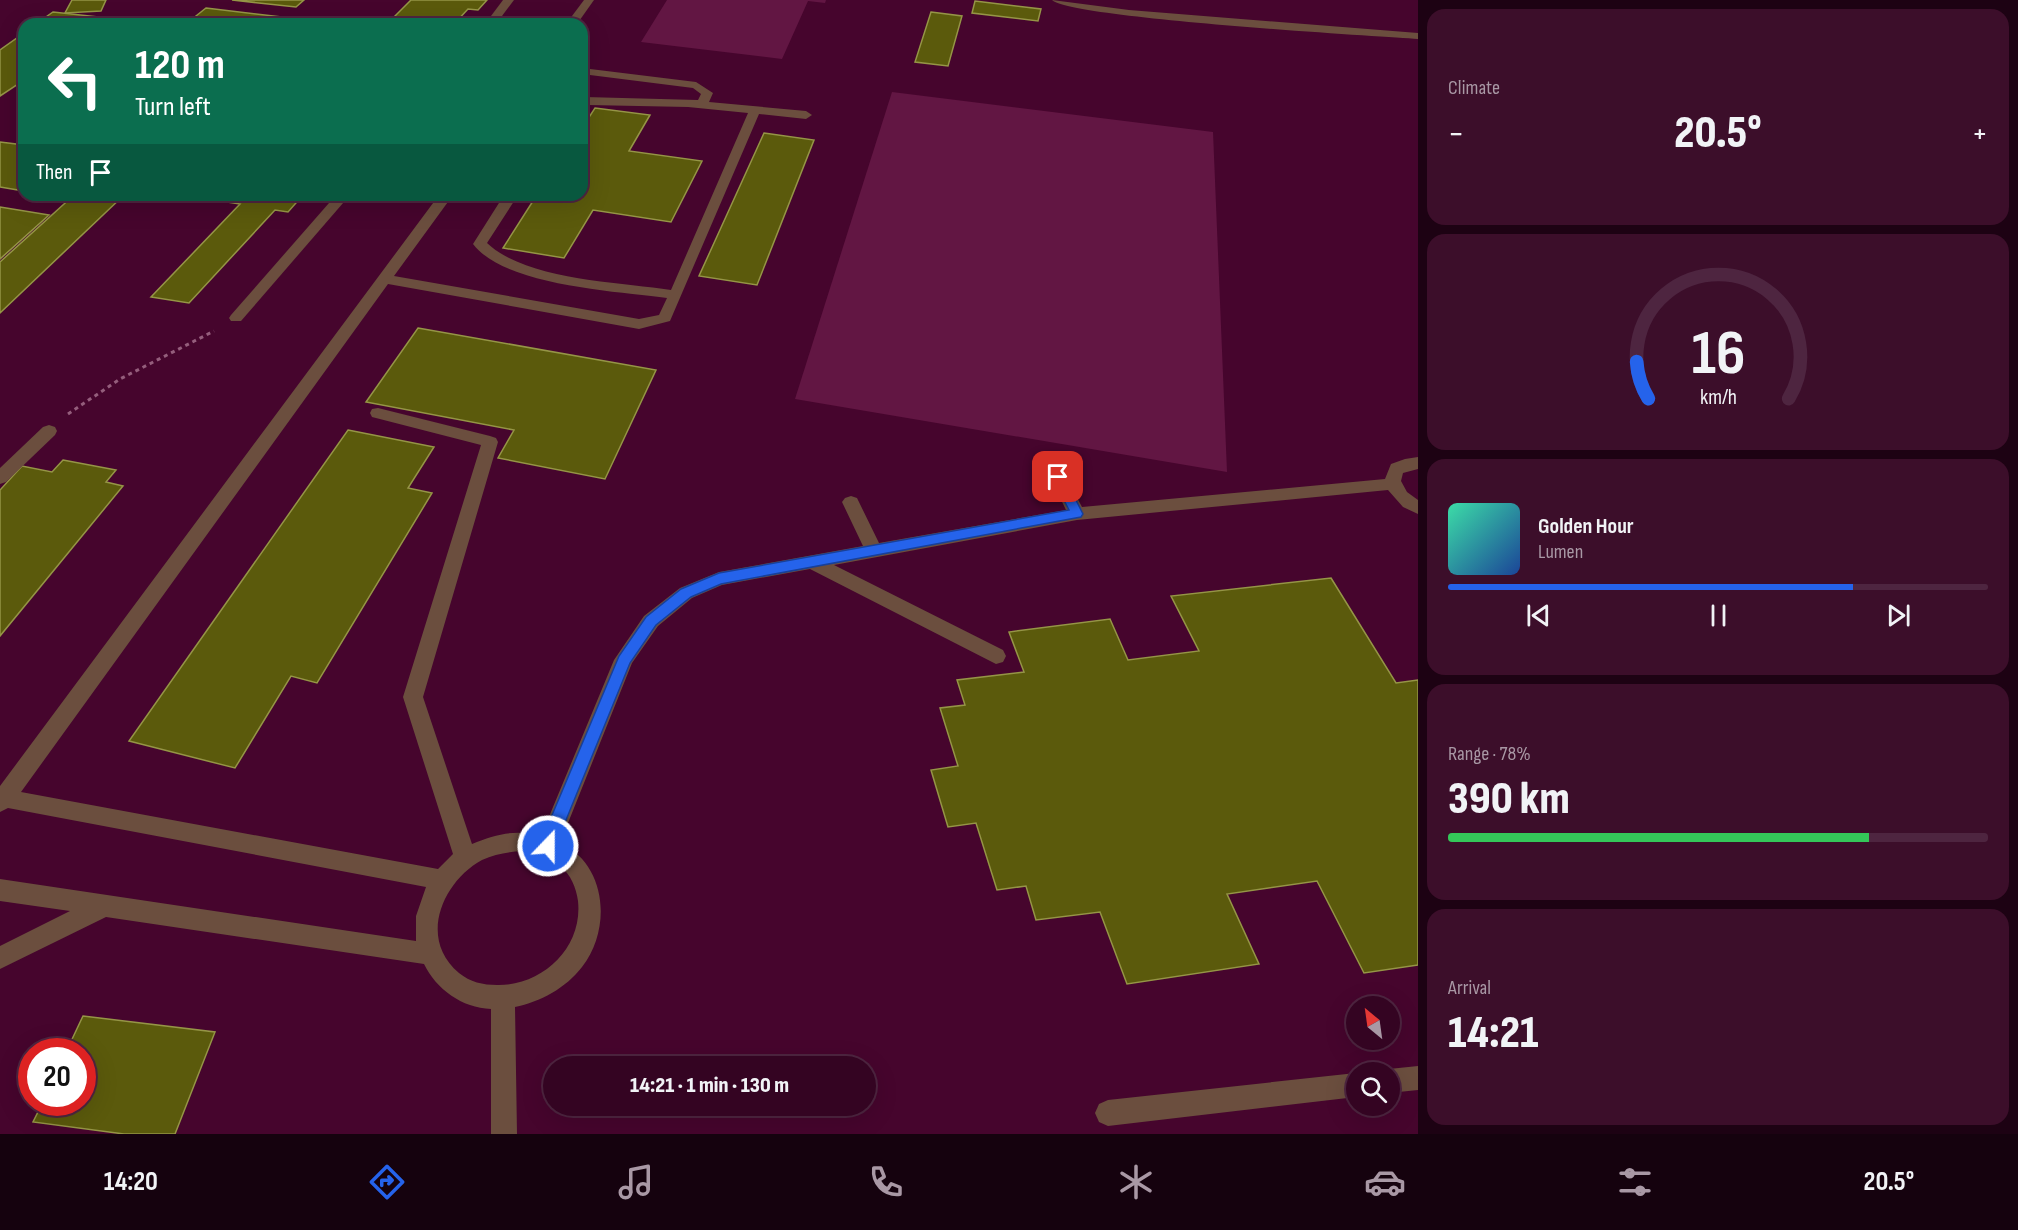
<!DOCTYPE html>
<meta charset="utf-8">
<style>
:root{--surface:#340422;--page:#3c0e2a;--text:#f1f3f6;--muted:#a998a5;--line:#4e2540;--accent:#2563eb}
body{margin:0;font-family:"Sofia Sans Condensed",sans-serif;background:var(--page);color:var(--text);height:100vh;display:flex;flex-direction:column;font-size:22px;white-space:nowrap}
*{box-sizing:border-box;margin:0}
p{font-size:20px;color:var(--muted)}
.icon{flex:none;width:33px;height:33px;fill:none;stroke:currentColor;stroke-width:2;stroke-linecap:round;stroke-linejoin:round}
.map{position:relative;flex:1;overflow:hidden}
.drawer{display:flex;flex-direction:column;gap:9px;padding:9px;background:#1d0213;width:600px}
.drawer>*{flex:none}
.banner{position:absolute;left:18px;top:18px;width:570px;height:183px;border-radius:18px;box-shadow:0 6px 24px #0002,0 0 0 2px var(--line);background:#0b6e4f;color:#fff;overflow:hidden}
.needle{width:39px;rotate:331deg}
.buttons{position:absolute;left:1346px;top:996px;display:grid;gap:12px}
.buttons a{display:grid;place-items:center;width:54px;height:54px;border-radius:50%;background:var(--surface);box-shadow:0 6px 24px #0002,0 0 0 2px var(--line);font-size:30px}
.speed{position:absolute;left:18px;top:1038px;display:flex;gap:12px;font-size:30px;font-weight:700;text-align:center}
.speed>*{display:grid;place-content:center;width:78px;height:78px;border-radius:50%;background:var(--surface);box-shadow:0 6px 24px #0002,0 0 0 2px var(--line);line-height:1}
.speed .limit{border:9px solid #d22;background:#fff;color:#111}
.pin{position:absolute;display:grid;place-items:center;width:51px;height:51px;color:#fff;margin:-26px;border-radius:12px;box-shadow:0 3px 9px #0006}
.me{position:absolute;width:66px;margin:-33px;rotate:22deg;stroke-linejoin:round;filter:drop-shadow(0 0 4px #0008)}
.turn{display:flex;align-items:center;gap:21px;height:126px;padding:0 18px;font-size:27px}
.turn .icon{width:78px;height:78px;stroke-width:2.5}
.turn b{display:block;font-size:42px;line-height:51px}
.then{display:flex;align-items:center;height:57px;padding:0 18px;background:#0003;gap:12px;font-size:22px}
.big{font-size:45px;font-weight:800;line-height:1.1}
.drawer .widget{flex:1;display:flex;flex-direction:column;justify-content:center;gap:9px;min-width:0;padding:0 21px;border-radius:18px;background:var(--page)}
.drawer .dial{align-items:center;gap:0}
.dial svg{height:156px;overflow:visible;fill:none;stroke:var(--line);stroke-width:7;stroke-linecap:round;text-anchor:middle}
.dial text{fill:var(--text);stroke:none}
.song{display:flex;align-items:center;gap:18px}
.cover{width:72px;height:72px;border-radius:9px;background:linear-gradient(135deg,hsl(160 70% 55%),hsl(220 70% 35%))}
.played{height:6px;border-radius:3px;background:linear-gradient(90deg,var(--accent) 75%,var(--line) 75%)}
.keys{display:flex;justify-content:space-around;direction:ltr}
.heat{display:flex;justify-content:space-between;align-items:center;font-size:33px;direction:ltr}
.charge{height:9px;border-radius:4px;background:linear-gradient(90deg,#34c759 78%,var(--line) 0)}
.trip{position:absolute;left:543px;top:1056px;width:333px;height:60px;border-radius:30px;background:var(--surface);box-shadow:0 6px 24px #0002,0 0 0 2px var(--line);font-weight:800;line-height:60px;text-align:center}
.dock{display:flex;height:96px;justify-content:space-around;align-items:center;background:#15020e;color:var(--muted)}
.dock .icon{width:42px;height:42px}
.dock .active{color:var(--accent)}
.dock b{font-size:27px;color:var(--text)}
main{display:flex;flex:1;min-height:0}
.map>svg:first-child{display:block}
.green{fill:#621643}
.building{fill:#5b5a0c;stroke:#959546;stroke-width:1.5}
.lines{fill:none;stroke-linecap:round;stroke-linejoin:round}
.path{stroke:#945e7c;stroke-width:3;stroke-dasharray:4 4;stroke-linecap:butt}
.minor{fill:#6b4e3e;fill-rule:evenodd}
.route{fill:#2563eb;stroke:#184099;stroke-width:1.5}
</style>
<main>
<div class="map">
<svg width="1418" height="1134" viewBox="0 0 1418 1134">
<rect width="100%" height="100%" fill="#46052d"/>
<g class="green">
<polygon points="667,0 826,0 825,3 808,1 782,59 641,42"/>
<polygon points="892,92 1213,132 1227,472 795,399"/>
</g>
<g class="building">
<polygon points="72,0 106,0 101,11 65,13"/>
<polygon points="232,0 304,0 296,7"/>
<polygon points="411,0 487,0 478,10 468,9 454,24 387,24"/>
<polygon points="975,1 1041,9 1038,21 972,13"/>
<polygon points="206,8 291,18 285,24 186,24"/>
<polygon points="53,12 99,17 90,24 36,24"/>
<polygon points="931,12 962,16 948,66 915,62"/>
<polygon points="24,33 24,80 0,96 0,50"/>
<polygon points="595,108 650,115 629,151 702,161 671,222 593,210 564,258 503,248 533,201 515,199 518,195 582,195 582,128"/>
<polygon points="764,133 814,140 757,285 699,276"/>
<polygon points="0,142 24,145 24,191 0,187"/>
<polygon points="74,195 124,195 0,313 0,262"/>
<polygon points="234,195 303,195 288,212 275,210 189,303 151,297 240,204 227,202"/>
<polygon points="0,207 49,215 0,259"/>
<polygon points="418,328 656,370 605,479 498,458 514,430 366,402"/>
<polygon points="348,430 434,447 408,488 432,493 317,683 291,676 235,768 129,741"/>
<polygon points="63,460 116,470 106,482 123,486 0,636 0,490 22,466 52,472"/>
<polygon points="1331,578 1396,683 1418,680 1418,965 1364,973 1317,881 1227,894 1259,964 1127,984 1100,912 1036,920 1026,886 997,890 976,823 948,827 931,770 958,766 940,708 965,705 957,680 1024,672 1009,632 1110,619 1128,660 1199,651 1171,596"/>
<polygon points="83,1016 215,1032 175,1134 124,1134 33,1122 43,1102 82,1102 82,1052 66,1052"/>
</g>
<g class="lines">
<polyline class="path" points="68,414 120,379 214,331"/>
<g class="minor">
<polygon points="503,0 514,0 496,24 485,24"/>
<polygon points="584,0 594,0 577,24 566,24"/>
<path d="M1052,0L1129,10L1418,33V39C1371,36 1070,18 1052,0Z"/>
<path d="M582,68L696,82L713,93L709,102L806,111L812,115L806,119L759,114L670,321L639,329L388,284L21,792L438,869L453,854L403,697L481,445L372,417L370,413L372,409L378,408L490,436L496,438L498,442L423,697L472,844C496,834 516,829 541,836L614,660L644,616L680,588L719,572L863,546L842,502L845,498L851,496L857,498L879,543L1066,510L1050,477L1052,473H1064L1082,507L1385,479L1391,464L1405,459L1418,457V469L1403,473L1401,481L1407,492L1418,500V514L1403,507L1388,490L1077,520L834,565L1003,650L1006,656L1003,662L996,664L810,569L722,585L692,598L658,626L632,663L560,843C607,864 612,929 582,967C566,988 540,1002 515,1007L517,1134H491V1009C462,1008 436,989 424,964L106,917L0,969V946L70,911L0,901V879L416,941V916L426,887L8,808L0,812V786L439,195H453L394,276L639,319L659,315L667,298C616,291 505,286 473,244L504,195H518L487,243C526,280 618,282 671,290L748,113L688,107L588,105L582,107V98L585,97L698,100L701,94L693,88L582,74ZM522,851C535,854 549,857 560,866C571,875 576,887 578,901C583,948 542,986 497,985C483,985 470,982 459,973C418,939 442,882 482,860C495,854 508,852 522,851Z"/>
<polygon points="336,195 350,195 241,321 231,321 229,318 231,315"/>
<polygon points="49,425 55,427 57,431 55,435 6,482 0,484 0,468 43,427"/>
<polygon points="1418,1066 1418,1090 1389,1093 1389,1072 1380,1072 1389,1069"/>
<polygon points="1356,1073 1356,1097 1108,1126 1099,1122 1095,1113 1099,1104 1108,1100"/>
</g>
</g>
<polygon class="route" points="1058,472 1063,474 1083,514 1081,517 721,584 691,597 656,625 630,663 553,852 548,854 542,852 539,846 619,656 646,617 681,589 719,573 1069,510 1052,477"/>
</svg>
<div class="buttons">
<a><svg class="needle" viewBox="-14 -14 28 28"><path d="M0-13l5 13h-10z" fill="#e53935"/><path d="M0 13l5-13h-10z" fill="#a998a5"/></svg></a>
<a><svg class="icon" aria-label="search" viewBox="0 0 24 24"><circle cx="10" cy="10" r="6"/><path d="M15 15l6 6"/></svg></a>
</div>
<div class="speed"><div class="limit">20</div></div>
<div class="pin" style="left:1058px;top:477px;background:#d93025"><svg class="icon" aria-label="arrive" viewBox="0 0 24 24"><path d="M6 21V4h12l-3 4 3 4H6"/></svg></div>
<svg class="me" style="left:548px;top:846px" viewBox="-20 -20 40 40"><circle r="17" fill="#2563eb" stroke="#fff" stroke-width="3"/><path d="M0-11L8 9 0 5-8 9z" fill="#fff"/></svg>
<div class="trip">14:21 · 1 min · 130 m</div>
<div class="banner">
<div class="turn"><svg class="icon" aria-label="left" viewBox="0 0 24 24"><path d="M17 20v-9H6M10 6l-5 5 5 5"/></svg><div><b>120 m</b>Turn left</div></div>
<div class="then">Then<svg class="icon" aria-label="arrive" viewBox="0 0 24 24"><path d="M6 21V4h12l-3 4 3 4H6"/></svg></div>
</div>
</div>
<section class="drawer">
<div class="widget"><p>Climate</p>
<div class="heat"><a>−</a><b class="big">20.5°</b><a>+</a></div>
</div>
<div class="widget dial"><svg viewBox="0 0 100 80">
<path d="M14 69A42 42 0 1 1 86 69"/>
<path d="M14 69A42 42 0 0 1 8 50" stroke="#2563eb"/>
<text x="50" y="56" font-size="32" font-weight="700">16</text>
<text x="50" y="72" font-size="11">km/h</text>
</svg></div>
<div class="widget">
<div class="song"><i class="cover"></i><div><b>Golden Hour</b><p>Lumen</p></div></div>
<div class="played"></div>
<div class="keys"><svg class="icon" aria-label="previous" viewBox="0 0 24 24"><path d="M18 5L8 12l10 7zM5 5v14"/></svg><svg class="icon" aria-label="pause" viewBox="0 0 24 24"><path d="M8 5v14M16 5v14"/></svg><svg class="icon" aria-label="next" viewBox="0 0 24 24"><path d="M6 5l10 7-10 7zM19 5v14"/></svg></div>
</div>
<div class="widget"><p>Range · 78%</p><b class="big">390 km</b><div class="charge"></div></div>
<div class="widget"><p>Arrival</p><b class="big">14:21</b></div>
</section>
</main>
<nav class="dock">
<b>14:20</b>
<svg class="icon active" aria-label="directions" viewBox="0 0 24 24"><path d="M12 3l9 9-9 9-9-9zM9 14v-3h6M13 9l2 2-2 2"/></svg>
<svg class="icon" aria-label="music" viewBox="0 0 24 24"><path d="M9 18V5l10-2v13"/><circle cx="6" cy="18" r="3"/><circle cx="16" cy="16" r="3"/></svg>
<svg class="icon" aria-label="phone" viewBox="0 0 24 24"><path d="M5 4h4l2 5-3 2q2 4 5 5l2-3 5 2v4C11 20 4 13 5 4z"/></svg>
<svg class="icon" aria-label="climate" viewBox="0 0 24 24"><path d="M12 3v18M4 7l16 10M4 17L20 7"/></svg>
<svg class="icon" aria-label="car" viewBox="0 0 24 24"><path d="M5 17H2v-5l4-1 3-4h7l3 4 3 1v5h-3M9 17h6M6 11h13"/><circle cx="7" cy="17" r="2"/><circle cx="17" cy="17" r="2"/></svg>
<svg class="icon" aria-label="filters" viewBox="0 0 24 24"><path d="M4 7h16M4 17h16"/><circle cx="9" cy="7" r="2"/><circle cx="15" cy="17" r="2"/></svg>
<b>20.5°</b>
</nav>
